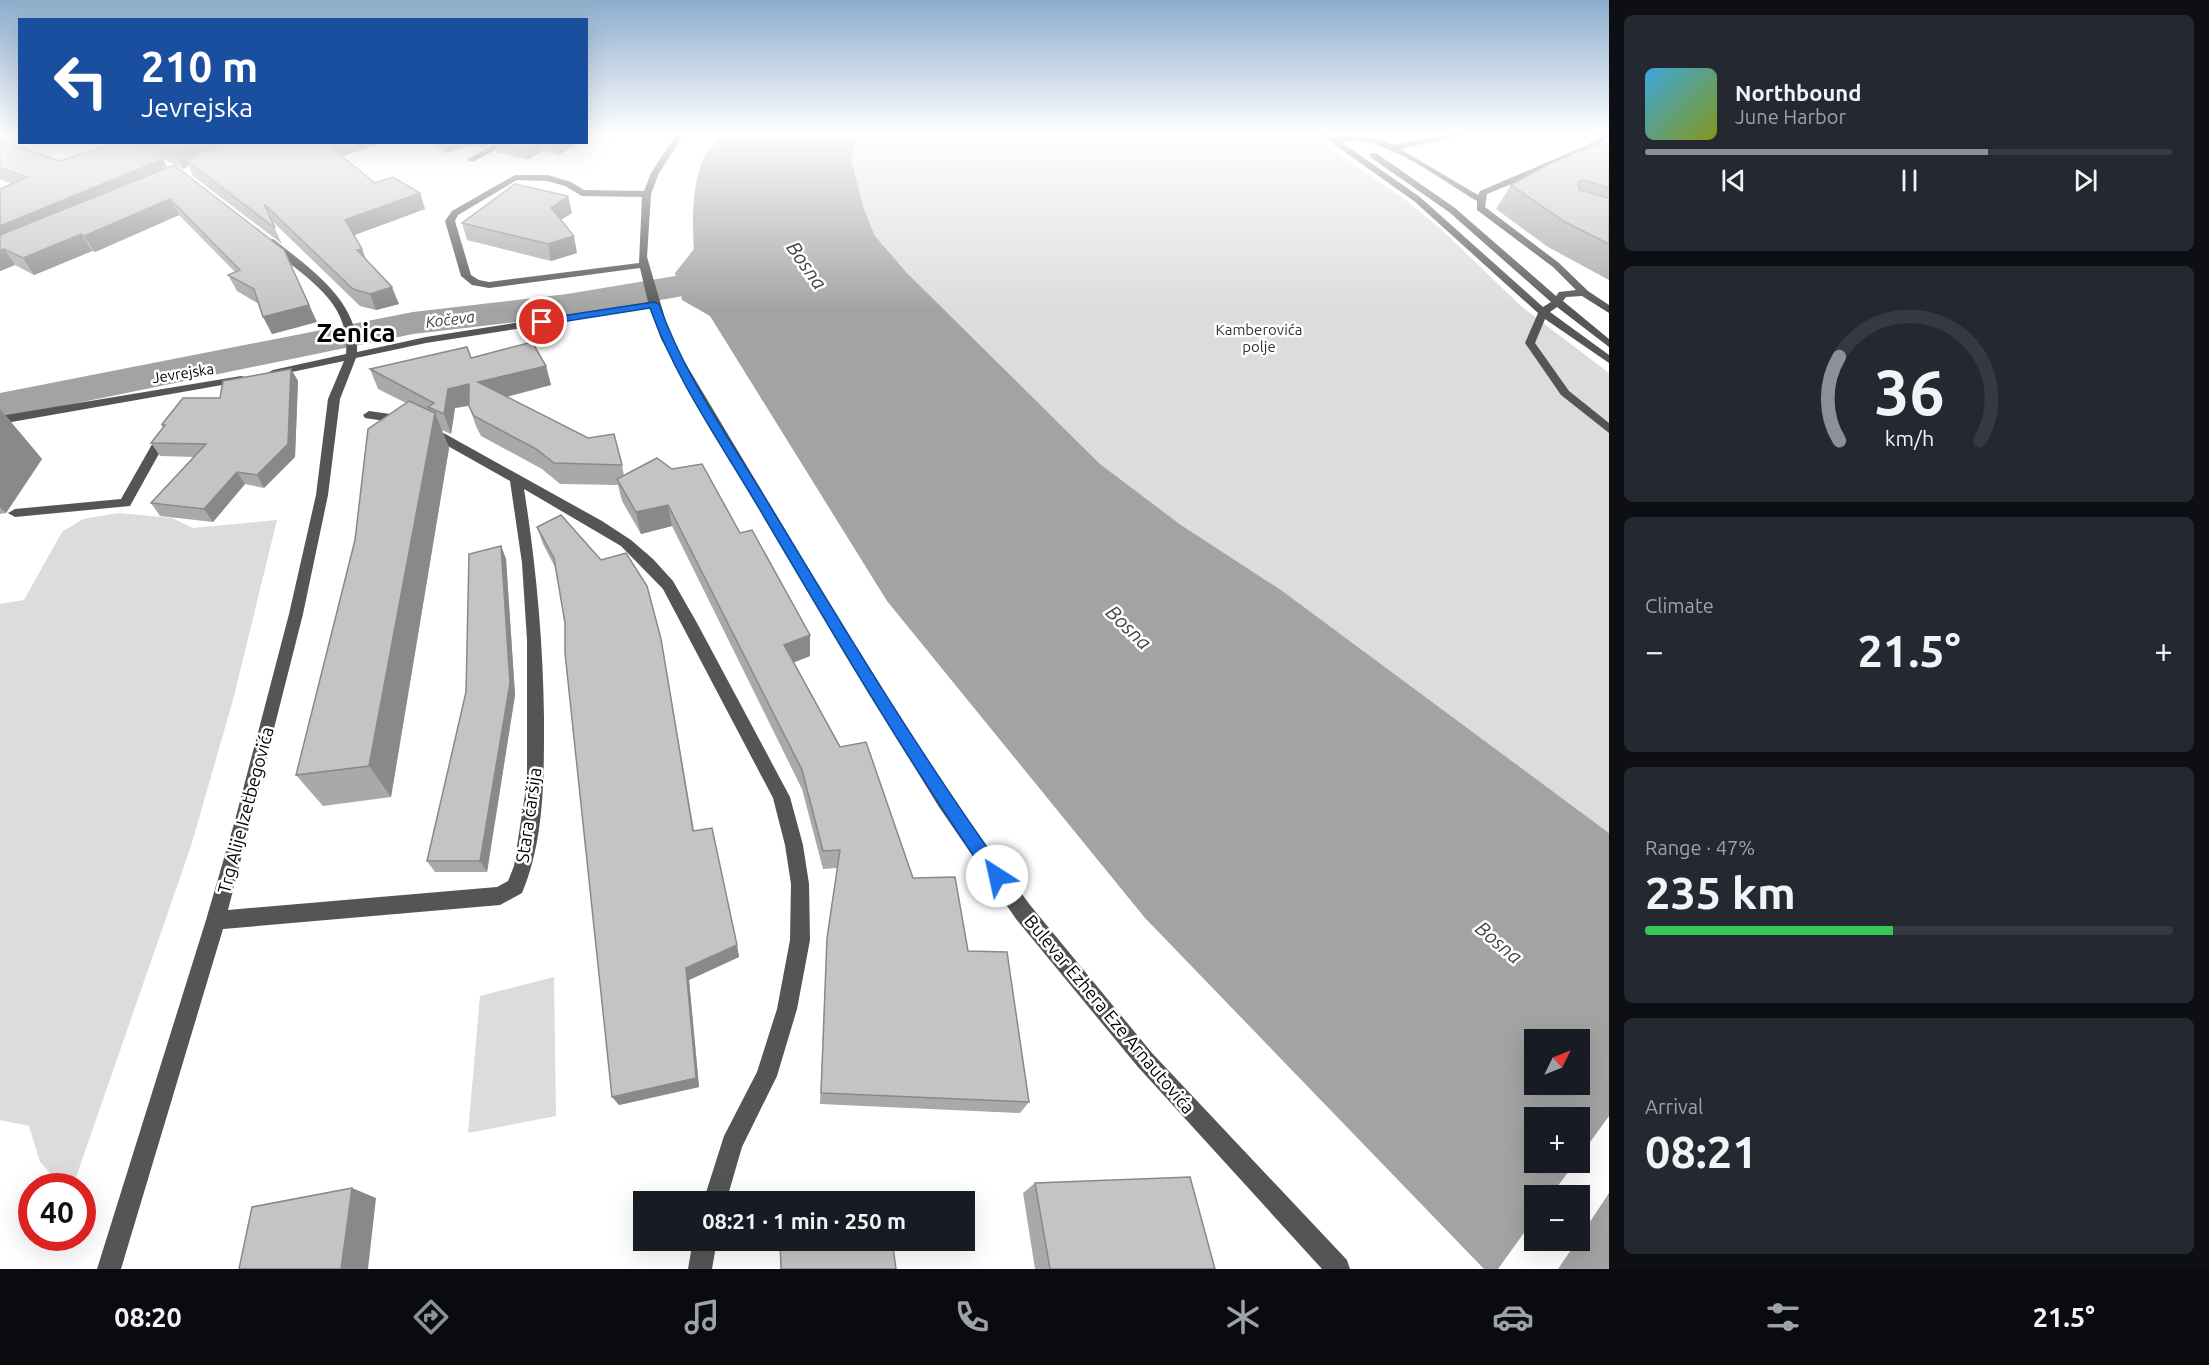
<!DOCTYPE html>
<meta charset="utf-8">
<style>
:root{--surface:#171b24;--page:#242831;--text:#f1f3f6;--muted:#9ea1a6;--line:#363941;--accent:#8c9099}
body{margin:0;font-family:Ubuntu,sans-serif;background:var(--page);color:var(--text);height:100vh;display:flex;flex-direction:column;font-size:22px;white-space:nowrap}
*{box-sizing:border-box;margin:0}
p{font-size:20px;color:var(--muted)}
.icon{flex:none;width:33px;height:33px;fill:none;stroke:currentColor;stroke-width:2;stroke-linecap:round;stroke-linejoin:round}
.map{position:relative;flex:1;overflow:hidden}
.side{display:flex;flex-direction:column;gap:15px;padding:15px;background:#0d0f14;width:600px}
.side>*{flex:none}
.top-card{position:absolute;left:18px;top:18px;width:570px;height:126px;border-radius:0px;box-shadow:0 6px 24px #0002;background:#1a4fa0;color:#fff;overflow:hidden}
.needle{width:39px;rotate:47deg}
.fabs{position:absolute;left:1524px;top:1029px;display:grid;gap:12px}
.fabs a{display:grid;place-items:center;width:66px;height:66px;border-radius:0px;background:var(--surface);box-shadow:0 6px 24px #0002;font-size:30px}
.speed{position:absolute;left:18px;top:1173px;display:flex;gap:12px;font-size:30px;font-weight:700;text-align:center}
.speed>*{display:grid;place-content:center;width:78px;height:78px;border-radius:50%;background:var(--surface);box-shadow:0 6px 24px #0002;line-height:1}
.speed .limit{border:9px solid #d22;background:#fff;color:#111}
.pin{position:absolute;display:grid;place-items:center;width:51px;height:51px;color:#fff;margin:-26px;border:3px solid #fff;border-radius:50%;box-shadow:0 2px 6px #0007}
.me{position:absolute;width:66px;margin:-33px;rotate:325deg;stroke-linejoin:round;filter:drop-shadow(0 0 4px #0008)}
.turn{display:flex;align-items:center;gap:21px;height:126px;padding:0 24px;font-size:27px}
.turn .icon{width:78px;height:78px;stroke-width:2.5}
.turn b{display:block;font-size:42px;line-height:51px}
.big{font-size:45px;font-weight:700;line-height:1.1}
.side .card{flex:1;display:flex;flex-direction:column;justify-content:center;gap:9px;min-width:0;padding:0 21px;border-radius:9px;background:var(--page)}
.side .dial{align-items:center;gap:0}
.dial svg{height:156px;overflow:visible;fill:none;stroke:var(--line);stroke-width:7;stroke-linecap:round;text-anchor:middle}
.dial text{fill:var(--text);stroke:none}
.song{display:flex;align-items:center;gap:18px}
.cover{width:72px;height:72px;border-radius:9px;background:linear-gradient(135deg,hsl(200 70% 55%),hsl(70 70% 35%))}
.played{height:6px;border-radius:3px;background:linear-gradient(90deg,var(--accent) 65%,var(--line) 65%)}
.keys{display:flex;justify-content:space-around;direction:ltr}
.heat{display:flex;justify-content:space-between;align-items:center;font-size:33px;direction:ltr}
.charge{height:9px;border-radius:4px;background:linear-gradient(90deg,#34c759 47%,var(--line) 0)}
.trip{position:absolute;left:633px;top:1191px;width:342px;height:60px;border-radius:0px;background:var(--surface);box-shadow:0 6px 24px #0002;font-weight:700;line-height:60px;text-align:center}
.dock{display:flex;height:96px;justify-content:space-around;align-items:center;background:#090b0e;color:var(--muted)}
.dock .icon{width:42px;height:42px}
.dock .selected{color:var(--accent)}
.dock b{font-size:27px;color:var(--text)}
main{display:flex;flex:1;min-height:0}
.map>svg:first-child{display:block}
.green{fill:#dcdcdc}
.water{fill:#a3a3a3;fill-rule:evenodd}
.pier{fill:#fff}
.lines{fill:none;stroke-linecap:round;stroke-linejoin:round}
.river{fill:#a3a3a3;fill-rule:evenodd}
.minor{fill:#555;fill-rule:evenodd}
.wall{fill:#a9a9a9}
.shaded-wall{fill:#898989}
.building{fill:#c4c4c4;stroke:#898989;stroke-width:1.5}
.route{fill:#1a73e8;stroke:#114b97;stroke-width:1.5}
.labels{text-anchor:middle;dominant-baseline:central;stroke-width:5;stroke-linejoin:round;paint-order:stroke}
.far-park-label{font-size:15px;fill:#333;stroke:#fff}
.far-street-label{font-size:15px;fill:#000;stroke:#fff}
.far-water-label{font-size:16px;font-style:italic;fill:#444;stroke:#fff}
.street-label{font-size:18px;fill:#000;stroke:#fff}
.water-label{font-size:20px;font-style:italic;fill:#444;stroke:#fff}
.far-town-label{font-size:26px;font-weight:bold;fill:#000;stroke:#fff}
</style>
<main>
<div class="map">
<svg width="1609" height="1269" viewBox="0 0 1609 1269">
<rect width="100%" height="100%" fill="#fff"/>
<g class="green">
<polygon points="857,133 1308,133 1403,198 1441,229 1522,307 1609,373 1609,833 1281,590 1181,525 1100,464 907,273 875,236 863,206 851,159"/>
<polygon points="119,513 172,518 193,528 277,520 233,700 191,846 73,1186 62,1186 40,1162 29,1126 0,1120 0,604 24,600 62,532 83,519"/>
<polygon points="554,977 556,1116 468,1133 480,996"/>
</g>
<path class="water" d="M723,133H857L851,159L863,206L875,236L907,273L1100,464L1181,525L1281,590L1609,833V1269H1484L1145,918L887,601L710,316L682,300L675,273L694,249C692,223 692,179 705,156C710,148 717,140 723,133ZM1534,1040H1580V1084H1534ZM1534,1118H1580V1162H1534ZM1534,1196H1580V1240H1534Z"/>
<g class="pier">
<polygon points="1609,1116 1609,1193 1580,1237 1580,1196 1551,1195 1575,1163 1580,1162 1580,1156"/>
<polygon points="1534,1219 1534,1240 1577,1241 1558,1269 1498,1269"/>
</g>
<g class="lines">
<polygon class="river" points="748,252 760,255 765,262 760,269 740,279 678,297 567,316 413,334 0,419 0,393 413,312 567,294 675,276 716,265"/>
<g class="minor">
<path d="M677,133H685L659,173L651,194L647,257L671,339L702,391L853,643L951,797L1030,905L1152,1053L1347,1260L1350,1269H1322L1138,1067L1016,919L939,807L843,651L661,339L650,308L426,343L356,358L340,399L328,495L303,614L228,910L497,887L508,881L514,866L527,781V640L522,563L510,481L423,432V426H431L602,521L631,540L653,559L673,581L697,623L790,797L803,845L809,884L810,940L797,1009L777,1076L742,1147L726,1202H703L724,1136L757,1072L777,1009L790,940L791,884L785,845L773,798L663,589L621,546L524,489C536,565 543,640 544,717C544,775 545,839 522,893L500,905L223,929L121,1269H97L206,920L234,824L289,614L316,495L328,399L344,361L273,376L267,373L273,370L346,354C351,296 298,276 265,241L273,239C308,267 360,301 357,352L426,337L648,302L640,268L489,288L472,285L461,276L445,221L452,211L515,175H548L571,182L584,190L644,191L651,173ZM517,180L547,181L565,186L582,196L642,197L639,263L489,282L479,280L471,275L455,221L458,215Z"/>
<path d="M1318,133H1328L1334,138L1355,136L1375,138L1394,145L1456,133H1473L1400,149L1478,195L1480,191L1585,146L1598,138L1592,133L1606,134L1605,141L1577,157L1487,194L1485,207L1559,263L1588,291L1609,305V313L1582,296L1566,297L1563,301L1609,339V347L1557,307L1550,312L1609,355V363L1545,319L1535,343L1569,391L1609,423V433L1561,395L1525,343L1538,313L1414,201ZM1355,140C1397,145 1441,180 1477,201V210L1553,267L1576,290L1559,292L1556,296L1455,208L1376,153H1370V157L1449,212L1551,302L1543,307L1420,197L1341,142Z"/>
<polygon points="499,142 510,142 473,162 466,160"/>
<polygon points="241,376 245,377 245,381 0,424 0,416"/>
<polygon points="369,411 404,416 410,420 404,424 365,418 363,415"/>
<polygon points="165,428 171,432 130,506 15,517 8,513 15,509 121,499 159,432"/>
<polygon points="693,1240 717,1240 712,1269 688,1269"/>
</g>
</g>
<g class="wall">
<polygon points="0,140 59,161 167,168 317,322 272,334 259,304 237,291 228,275 235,272 179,215 95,252 92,251 34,275 15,265 0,271 0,189 12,184 0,179"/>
<polygon points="133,142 386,142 342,156 375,183 420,193 425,209 354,235 362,249 366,260 399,304 376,310 360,306 271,220 282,244 193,176 189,166 183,169"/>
<polygon points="428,142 493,142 483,148 472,145 446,153"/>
<polygon points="494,142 579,142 559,155 543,151 527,160 497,152"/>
<polygon points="1609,143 1609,280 1548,247 1496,209 1511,185"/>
<polygon points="572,213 561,220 577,253 551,261 467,240 462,223"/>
<polygon points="471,358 546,366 551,385 507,397 622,465 624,476 740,533 810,635 810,656 794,662 913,878 968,951 1029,1102 1020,1113 820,1104 827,938 837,868 823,869 802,789 672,526 641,534 622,501 618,485 560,484 542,469 481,436 476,426 469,406 455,408 451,434 442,430 449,448 391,797 323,806 296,775 406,403 378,389 370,369"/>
<polygon points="291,369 298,381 295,457 264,488 245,484 213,522 160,516 151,503 195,457 160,456 151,443 163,427 162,425 220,398"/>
<polygon points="0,409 42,459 6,513 0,514"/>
<polygon points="537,527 664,655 694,830 737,945 739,957 689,980 699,1087 619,1105 565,623 556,569 543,544"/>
<polygon points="501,546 506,559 515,695 487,872 435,872 427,861"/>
<polygon points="1035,1183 1215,1269 1035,1269 1023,1193"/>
</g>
<g class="shaded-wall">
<polygon points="586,133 595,133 586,138"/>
<polygon points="202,142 244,142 186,160 189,166 183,169 175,153"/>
<polygon points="333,142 386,142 333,159 327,144"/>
<polygon points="447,142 472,142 472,145 446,153 444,144"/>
<polygon points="482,142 493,142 483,148"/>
<polygon points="540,142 541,142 543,151 527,160 525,151"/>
<polygon points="562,142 579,142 559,155 557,145"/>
<polygon points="163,159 171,174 0,247 0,226"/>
<polygon points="420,193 425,209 352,236 345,220"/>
<polygon points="568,196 572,213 554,224 551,208"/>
<polygon points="170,199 179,215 95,252 84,236"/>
<polygon points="81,234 92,251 34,275 23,258"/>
<polygon points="574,236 577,253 551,261 548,244"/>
<polygon points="4,249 15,265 0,271 0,250"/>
<polygon points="362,249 368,265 357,250"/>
<polygon points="284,250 317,322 272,334 263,317"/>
<polygon points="392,287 399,304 376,310 370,294"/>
<polygon points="546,366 551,385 485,402 478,382"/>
<polygon points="291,369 298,381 295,457 264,488 257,475"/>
<polygon points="469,384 476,404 455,408 451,434 444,414 448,389"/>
<polygon points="0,409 42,459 6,513 0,507"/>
<polygon points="435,413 449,448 391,797 369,766"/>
<polygon points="237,472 245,484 213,522 204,509"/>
<polygon points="668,505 672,526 641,534 636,512"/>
<polygon points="501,546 506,559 515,695 487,872 480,861"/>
<polygon points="810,635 810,656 785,666 784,645"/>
<polygon points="737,945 739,957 689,980 699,1087 619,1105 612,1097 686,968"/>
<polygon points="352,1188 376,1198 368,1269 341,1269"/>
</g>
<g class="building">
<polygon points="0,140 59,161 118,142 130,142 163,159 0,226 0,189 28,177 0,168"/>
<polygon points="154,142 202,142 175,153"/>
<polygon points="227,142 333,142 327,144 375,183 393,177 420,193 345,220 362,249 357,250 392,287 370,294 353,289 264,204 275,228 186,160"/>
<polygon points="495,142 540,142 525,151"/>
<polygon points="545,142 562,142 557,145"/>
<polygon points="1609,143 1609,188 1584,180 1578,182 1579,190 1609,198 1609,244 1565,222 1511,185 1552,163 1591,147"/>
<polygon points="174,165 284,250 309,305 263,317 254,289 228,275 240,270 170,199 84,236 81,234 23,258 4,249 0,250 0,235"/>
<polygon points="515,184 568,196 551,208 574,236 548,244 462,223"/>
<polygon points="532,342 546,366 478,382 588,438 614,434 622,465 554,463 536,449 474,416 469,406 469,384 448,389 444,414 428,407 434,403 370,369 467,347 471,358"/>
<polygon points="291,369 288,444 257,475 237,472 204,509 151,503 206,444 151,443 165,425 162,425 163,423 183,398 220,398 223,381"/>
<polygon points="409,401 435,413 369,766 296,775 355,540 368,429"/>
<polygon points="657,458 672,469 702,464 740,533 752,530 810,635 784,645 840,747 866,742 913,878 955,877 968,951 1007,952 1029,1102 821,1093 827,938 840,850 823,851 802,770 668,505 636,512 617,479"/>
<polygon points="561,515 601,560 626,553 647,586 661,639 693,831 712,828 737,945 686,968 696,1078 612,1097 565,653 565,623 554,558 537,527"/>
<polygon points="501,546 510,683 480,861 427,861 466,692 469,554"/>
<polygon points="1190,1177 1215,1269 1050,1269 1035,1183"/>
<polygon points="352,1188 341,1269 239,1269 252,1207"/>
<polygon points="780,1240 892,1240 896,1269 781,1269"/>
</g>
<linearGradient id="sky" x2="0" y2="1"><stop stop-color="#8cadcc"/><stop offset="0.43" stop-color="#fff"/><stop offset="1" stop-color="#fff" stop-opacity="0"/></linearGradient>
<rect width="1609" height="311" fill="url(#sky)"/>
<path class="route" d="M654,302L659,304C685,378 733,444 773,511C846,632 920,754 1003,870L1005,876L1003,881L997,884L991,881C909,763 836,639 763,515C724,448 676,381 650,308L542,325L537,322L542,319Z"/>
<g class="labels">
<g class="far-park-label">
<text x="1259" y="329">Kamberovića<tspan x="1259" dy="17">polje</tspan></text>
</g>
<g class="far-street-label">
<text transform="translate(183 373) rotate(-9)">Jevrejska</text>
</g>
<g class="far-water-label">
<text transform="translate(450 319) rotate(-7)">Kočeva</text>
</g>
<g class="street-label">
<text transform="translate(245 810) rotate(-75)">Trg Alije Izetbegovića</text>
<text transform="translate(528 815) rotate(-82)">Stara čaršija</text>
<text transform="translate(1110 1014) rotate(50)">Bulevar Ezhera Eze Arnautovića</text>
</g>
<g class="water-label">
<text transform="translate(807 265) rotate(55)">Bosna</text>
<text transform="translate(1129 627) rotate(44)">Bosna</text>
<text transform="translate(1499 942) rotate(40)">Bosna</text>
</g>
<g class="far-town-label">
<text x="356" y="332">Zenica</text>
</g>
</g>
</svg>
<div class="fabs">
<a><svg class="needle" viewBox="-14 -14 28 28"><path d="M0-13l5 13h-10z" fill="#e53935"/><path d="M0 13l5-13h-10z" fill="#9ea1a6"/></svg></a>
<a>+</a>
<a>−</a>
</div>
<div class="speed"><div class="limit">40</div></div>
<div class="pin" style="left:542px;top:322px;background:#d93025"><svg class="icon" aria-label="arrive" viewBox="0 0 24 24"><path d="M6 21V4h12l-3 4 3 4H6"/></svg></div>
<svg class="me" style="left:997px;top:876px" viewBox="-20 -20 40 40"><circle r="19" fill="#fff"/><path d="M0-13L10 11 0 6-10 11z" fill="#1a73e8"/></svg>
<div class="trip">08:21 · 1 min · 250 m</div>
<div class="top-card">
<div class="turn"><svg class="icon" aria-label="left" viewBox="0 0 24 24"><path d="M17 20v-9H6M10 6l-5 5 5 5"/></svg><div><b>210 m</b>Jevrejska</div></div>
</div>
</div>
<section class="side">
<div class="card">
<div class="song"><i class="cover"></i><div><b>Northbound</b><p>June Harbor</p></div></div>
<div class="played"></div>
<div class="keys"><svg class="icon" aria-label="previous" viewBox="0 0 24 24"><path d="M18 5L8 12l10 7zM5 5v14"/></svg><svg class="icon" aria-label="pause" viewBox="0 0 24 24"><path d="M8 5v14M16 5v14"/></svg><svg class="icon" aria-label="next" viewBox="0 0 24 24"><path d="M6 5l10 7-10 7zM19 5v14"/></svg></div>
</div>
<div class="card dial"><svg viewBox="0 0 100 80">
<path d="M14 69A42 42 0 1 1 86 69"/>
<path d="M14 69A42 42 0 0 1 14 26" stroke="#8c9099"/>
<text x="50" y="56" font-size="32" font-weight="700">36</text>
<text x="50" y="72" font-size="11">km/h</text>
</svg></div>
<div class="card"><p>Climate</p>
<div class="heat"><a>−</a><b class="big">21.5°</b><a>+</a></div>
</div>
<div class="card"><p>Range · 47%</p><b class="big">235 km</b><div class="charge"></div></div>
<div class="card"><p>Arrival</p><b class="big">08:21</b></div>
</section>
</main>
<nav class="dock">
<b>08:20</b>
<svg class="icon selected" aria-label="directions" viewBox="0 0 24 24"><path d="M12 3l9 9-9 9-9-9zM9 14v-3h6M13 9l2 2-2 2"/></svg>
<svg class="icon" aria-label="music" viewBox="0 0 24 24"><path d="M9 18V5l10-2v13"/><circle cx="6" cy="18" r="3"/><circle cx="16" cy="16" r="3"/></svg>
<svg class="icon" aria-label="phone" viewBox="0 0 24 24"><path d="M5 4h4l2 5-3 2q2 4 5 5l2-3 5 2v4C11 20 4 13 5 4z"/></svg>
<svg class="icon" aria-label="climate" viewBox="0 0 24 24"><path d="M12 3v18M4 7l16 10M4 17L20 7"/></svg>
<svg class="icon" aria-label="car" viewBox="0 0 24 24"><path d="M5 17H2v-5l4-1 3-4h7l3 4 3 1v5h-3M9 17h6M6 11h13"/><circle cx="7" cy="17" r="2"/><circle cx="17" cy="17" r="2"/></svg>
<svg class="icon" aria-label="filters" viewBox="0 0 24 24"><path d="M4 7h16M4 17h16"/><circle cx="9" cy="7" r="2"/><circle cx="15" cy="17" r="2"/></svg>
<b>21.5°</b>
</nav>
